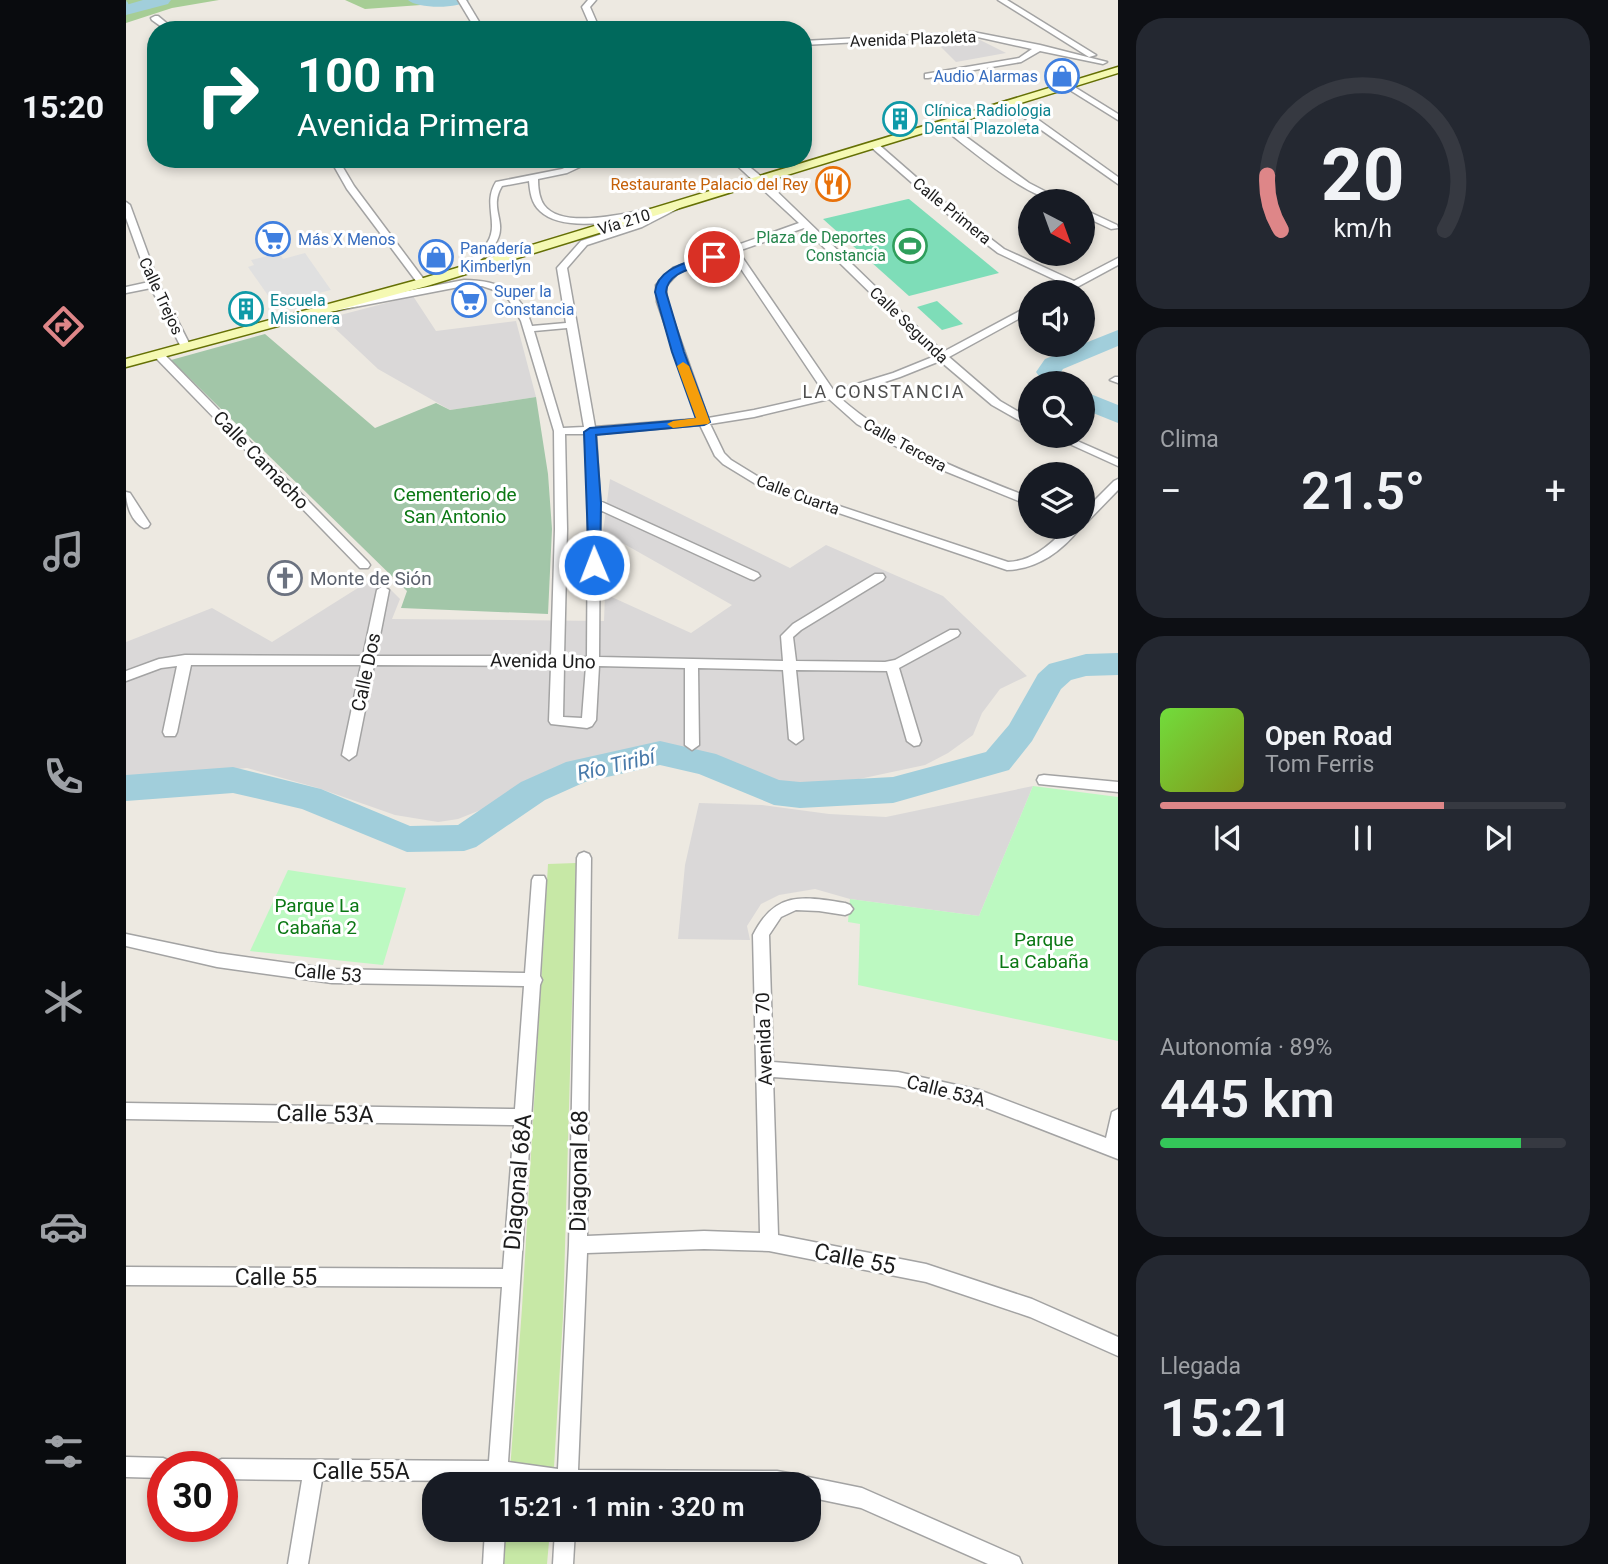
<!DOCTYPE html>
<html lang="es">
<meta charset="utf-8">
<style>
:root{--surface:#171b24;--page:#242831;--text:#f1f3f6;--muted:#9ea1a6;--line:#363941;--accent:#de8688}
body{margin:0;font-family:Roboto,sans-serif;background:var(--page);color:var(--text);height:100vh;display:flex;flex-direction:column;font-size:26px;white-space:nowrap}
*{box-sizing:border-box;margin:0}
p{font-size:23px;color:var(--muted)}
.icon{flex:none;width:38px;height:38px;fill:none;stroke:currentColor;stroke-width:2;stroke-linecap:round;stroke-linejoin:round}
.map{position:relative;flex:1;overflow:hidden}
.sheet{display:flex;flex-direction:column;gap:18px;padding:18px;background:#0d0f14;width:490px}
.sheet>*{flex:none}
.hud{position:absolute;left:21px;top:21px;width:665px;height:147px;border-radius:28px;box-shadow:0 4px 10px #0003;background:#00695c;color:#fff;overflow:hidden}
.needle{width:46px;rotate:139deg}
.fabs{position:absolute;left:892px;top:189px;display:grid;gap:14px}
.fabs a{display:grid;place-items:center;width:77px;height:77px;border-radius:50%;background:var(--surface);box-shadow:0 4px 10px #0003;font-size:35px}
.speed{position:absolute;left:21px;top:1451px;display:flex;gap:14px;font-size:35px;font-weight:700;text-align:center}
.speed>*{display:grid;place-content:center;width:91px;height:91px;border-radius:50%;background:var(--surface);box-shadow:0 4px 10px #0003;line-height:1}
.speed .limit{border:10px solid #d22;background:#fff;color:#111}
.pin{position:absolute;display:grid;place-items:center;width:60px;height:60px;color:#fff;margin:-30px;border:4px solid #fff;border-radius:50%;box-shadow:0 2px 7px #0007}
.me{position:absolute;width:77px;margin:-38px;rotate:359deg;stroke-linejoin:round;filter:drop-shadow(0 0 5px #0008)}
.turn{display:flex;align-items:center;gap:24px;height:147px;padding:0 35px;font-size:32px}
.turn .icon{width:91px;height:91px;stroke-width:2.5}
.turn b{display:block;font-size:49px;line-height:60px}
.big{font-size:52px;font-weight:600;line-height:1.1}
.sheet .card{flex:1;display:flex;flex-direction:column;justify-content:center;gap:10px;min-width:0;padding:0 24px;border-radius:28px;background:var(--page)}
.sheet .dial{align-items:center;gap:0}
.dial svg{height:182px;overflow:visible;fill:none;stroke:var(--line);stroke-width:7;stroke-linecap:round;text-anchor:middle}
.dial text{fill:var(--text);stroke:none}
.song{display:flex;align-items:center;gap:21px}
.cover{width:84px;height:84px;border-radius:10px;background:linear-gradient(135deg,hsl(100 70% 55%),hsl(70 70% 35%))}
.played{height:7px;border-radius:4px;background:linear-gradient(90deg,var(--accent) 70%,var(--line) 70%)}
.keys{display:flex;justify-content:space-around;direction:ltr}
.heat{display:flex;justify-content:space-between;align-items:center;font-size:38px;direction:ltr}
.charge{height:10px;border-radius:5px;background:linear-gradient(90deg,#34c759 89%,var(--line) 0)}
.trip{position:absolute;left:296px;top:1472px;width:399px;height:70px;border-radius:28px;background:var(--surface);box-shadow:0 4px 10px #0003;font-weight:600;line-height:70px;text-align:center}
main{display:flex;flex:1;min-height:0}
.tab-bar{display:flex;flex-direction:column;width:126px;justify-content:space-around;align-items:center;background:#090b0e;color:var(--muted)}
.tab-bar .icon{width:49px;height:49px}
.tab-bar .active{color:var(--accent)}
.tab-bar b{font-size:32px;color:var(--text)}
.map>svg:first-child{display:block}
.residential{fill:#dad8d8}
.grass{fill:#c7e8a6}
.forest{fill:#a6cd95}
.cemetery{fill:#a2c6a8}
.park{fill:#bcf9c1}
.pitch{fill:#7eddb8}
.parking{fill:#e0e0e0}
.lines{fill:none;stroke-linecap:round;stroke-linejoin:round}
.stream{stroke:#a1cedb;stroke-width:3.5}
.river{fill:#a1cedb;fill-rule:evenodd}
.minor-casing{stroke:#a3a3a3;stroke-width:3}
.secondary-casing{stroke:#657005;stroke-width:3}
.minor{fill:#fff;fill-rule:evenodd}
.secondary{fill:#f5f9b3;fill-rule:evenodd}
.route{fill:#1a73e8;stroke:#114b97;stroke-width:2}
.slow{fill:#f59e0b}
.labels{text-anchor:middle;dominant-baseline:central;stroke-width:6;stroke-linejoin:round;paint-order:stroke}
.far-street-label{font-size:16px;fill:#1c1c1c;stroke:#fff}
.far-shop-label{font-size:16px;fill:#366cbe;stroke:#fff;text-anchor:start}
.far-culture-label{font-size:16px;fill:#0d838f;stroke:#fff;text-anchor:start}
.far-food-label{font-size:16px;fill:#c56008;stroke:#fff;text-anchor:end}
.far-leisure-label{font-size:16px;fill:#27864d;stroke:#fff;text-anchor:end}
.far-neighbourhood-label{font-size:18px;letter-spacing:2px;fill:#4f4f4f;stroke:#fff}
.street-label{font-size:19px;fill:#1c1c1c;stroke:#fff}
.park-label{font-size:19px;fill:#0b7814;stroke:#fff}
.worship-label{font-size:19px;fill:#5b616d;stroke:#fff;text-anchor:start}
.water-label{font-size:21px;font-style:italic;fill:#497aaa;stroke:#fff}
.near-street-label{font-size:23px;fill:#1c1c1c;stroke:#fff}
</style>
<main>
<nav class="tab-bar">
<b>15:20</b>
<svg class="icon active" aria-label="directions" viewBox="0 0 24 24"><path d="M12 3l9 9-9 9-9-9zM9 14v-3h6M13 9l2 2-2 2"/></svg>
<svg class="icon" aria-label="music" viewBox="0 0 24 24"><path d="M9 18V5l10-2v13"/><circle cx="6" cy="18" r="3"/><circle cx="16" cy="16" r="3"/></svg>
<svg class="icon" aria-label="phone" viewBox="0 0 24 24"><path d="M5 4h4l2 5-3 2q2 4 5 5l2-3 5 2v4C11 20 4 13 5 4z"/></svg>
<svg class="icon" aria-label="climate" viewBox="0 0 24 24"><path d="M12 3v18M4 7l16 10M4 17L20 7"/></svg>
<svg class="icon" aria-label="car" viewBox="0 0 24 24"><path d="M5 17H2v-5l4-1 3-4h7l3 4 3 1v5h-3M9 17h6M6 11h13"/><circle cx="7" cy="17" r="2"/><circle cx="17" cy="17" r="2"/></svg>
<svg class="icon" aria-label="filters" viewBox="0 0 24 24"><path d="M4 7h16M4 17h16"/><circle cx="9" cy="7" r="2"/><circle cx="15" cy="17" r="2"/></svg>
</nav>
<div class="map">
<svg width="992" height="1564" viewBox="0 0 992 1564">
<rect width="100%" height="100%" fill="#ede9e1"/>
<g class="residential">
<polygon points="834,36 854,40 880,53 830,62 806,38"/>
<polygon points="287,296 310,331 390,321 410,397 324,410 252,369 199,319"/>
<polygon points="484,479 664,568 700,545 817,596 901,676 874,689 856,713 847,735 822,753 799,765 719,782 638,784 621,772 530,745 481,754 422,772 357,809 332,819 312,822 269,815 192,788 121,768 0,780 0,642 86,608 146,642 251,576 274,599 266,619 478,621 479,594 565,633 606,605 477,532"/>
<polygon points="907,786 853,916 724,899 689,889 653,895 635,904 621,926 624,940 552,939 559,865 573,803 636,805 703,814 760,817"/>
</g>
<g class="grass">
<polygon points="450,863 437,1317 427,1484 383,1484 396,1308 422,864"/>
<polygon points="380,1530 424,1530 421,1564 377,1564"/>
</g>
<g class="forest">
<polygon points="0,0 93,0 46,8 0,23"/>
<polygon points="219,0 335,0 337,2 239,9"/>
</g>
<polygon class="cemetery" points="139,334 249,428 310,403 324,410 410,397 422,474 426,529 422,614 275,608 281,591 45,360"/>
<g class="park">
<polygon points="907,786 992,797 992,1041 732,985 734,924 722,922 724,899 853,916"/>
<polygon points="162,870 280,888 257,965 124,951"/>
</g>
<g class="pitch">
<polygon points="782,199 783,199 873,273 783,296 697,219"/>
<polygon points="811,301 837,324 816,330 791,307"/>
</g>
<polygon class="parking" points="154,253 157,259 179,253 205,290 148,304 122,267 128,265 125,260"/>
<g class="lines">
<polyline class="stream" points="0,3 3,9"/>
<g class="river">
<polygon points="17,0 45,0 42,4 0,15 0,5"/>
<path d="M282,0H343C334,9 291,9 282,0Z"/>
<polygon points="992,330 992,346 937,369 935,372 943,383 918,383 910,372 919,359"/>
<polygon points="957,391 992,405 992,423 957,409"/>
<polygon points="992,653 992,675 960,676 945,680 935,689 906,741 883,770 767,803 674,808 648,805 573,774 534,765 459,782 419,800 350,847 338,851 281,852 176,809 107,793 0,801 0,775 107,767 195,789 284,826 332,825 395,782 440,762 534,741 590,754 653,780 674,782 767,777 860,752 883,725 912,674 923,664 960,654"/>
</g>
<g class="minor-casing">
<g id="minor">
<polygon points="332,0 340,0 358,30 350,30"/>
<polygon points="462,0 470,0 464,7 474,30 466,30 456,7"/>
<polygon points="872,0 881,0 970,55 963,57"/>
<polygon points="29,16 32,16 49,30 40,30 26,20 25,18"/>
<polygon points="847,32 914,45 981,62 977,64 914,51 895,62 802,78 799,78 799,74 893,58 906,49 847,36 677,45 677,41"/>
<polygon points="942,83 992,114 992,120 939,87 938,85"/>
<polygon points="880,101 886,101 992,177 992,184 880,105"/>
<path d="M814,122H820L903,183L938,201C905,203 842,147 814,126Z"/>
<polygon points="745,143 751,143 830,212 878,249 948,281 992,258 992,265 942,292 930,292 940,285 872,253 824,216 745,147"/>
<polygon points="204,159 212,159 228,186 299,281 299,285 293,285 221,189"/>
<path d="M459,159H471L441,173L412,179C412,187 413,198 418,205C436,230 499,213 524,209L527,210V214C498,220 438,234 414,211C405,203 404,191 403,181L376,186C358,216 397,228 349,264C343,269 339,275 331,274V270C340,262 354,254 361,243C374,224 356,204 370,182L436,169Z"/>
<path d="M604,159H614L637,178L817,352L905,305V312L823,357L874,401L905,419V427L866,405L814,361L774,377L713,397C768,446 837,471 905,498V506L799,463L731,424L703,399L628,417L584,424L598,453L605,460L641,482L882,562C908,561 924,544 942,527H955C936,551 912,569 881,570L633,486L597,464L589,456L574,425L470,434L474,501L632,573L634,576L628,580L624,579L474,510L473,657L657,661L655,636L667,624L749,574H757L759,577L757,580L675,630L667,637L670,661L759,662L769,660L824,630H832L834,633L832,636L773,668L795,741L793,745L788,746L781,741L761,671L670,670L677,739L670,744L663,739L657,670L572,668L573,745L566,750L559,745V668L473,666L470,720L466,726L461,728L425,724L423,721L425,666L248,665L230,755L223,760L216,755L235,665H65L51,732L49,736H39L37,732L51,666L35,668L0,681V671L33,659L59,655L237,656L251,590L257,586L263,590L250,656H425L429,529L428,431L395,321L383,300L371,291L356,286H338L208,311L203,308L208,305L338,280C373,280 395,291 406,326L440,323L431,268L455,241L510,223L549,203H555V207L516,227L461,245L441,268L469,427L572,419L531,302L530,285L547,268L673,223ZM678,228L809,356L767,373L708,391L612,251ZM605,254L699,394L628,410L582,418L541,302L540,286L553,272ZM441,328L458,427L437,428L408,331ZM439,434H459L462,503L461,657H438L441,529ZM438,666H460L456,718L437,717Z"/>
<polygon points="0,202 4,205 33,284 65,347 64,349 55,347 25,288 0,293 0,287 23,282 0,218"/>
<polygon points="957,209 991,225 992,228 985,229 957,216"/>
<polygon points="32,351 36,352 242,562 244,565 242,568 234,568 28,356 27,354"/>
<polygon points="989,377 992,377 992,383 984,380"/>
<polygon points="926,436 940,436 992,459 992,466"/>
<polygon points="992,479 992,490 961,522 957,523 957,512 988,481"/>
<path d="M0,492L4,493L24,524L22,527L18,528C6,522 0,506 0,492Z"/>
<polygon points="918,775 992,782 992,792 913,784 911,780 913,776"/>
<path d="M458,852L463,854L465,858L461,1236L578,1231L634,1233L627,935C649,891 676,896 719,903L724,905L727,909L724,913L719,915L693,911L670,910L655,917L643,935L647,1062L772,1072L853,1090L980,1138L986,1112L992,1109V1159L853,1105L772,1086L647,1077L652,1235L800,1264L906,1299L992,1337V1356L904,1317L800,1282L643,1251L578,1249L461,1253L452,1470L651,1471L668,1474L676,1479L682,1477L736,1488L893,1557L896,1564H862L735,1508L682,1497V1484L381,1482V1484H361V1481L196,1480L182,1564H162L176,1480L96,1479V1466H87L89,1462L96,1459L363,1461L376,1287L0,1285V1267L377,1269L388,1125L0,1119V1103L389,1109L398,986L206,983L91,967L0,946V934L91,953L206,969L399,973L406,880L408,876H418L420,880L414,976L416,980L414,985L382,1462L432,1469L443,1245L451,858L453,854Z"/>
<polygon points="0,1457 37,1458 44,1461 46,1466 37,1466 37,1478 0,1477"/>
<polygon points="359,1530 379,1530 377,1564 357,1564"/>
<polygon points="429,1530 449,1530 447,1564 427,1564"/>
</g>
</g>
<g class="secondary-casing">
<polygon id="secondary" points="992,67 992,73 301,286 0,367 0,359 291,280"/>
</g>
<use href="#minor" class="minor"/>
<use href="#secondary" class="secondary"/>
</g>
<path class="route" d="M584,254L593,257C578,268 542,268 540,292L558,352L584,422L578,425L470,435L475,503L474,565L468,569L463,568L458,432L464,428L570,419L546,352L529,292C531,267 565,262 584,254Z"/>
<polygon class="slow" points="557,362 563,366 584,422 582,424 547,428 541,424 547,421 570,418 551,366"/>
<defs>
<g id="shop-ring" transform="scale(1.75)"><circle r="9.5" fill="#fff" stroke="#3f7fe0" stroke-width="1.5"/><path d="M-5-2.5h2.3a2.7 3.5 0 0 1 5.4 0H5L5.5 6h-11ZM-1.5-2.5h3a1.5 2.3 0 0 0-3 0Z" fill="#3f7fe0"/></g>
<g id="building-ring" transform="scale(1.75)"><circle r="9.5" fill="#fff" stroke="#0f9aa8" stroke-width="1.5"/><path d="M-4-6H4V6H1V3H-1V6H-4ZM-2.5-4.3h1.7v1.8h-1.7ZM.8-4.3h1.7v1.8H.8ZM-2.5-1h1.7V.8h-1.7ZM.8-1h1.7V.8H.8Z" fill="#0f9aa8"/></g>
<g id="restaurant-ring" transform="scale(1.75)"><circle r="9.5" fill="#fff" stroke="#e8710a" stroke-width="1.5"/><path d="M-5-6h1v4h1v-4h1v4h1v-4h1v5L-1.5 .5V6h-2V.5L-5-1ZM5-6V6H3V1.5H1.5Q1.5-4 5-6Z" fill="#e8710a"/></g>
<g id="supermarket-ring" transform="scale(1.75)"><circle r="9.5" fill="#fff" stroke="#3f7fe0" stroke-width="1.5"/><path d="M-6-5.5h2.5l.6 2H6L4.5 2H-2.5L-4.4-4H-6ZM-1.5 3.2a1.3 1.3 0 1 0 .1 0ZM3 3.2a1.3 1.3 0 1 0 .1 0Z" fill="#3f7fe0"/></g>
<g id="stadium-ring" transform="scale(1.75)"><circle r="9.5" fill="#fff" stroke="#2e9e5b" stroke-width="1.5"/><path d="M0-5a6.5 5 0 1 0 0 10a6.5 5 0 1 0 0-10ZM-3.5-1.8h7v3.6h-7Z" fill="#2e9e5b"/></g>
<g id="church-ring" transform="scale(1.75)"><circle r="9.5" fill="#fff" stroke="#6b7280" stroke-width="1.5"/><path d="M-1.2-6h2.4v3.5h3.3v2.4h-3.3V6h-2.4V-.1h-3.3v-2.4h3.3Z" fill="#6b7280"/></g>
</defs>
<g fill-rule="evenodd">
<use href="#shop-ring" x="936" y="76"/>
<use href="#building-ring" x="774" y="119"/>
<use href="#restaurant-ring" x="707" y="184"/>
<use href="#supermarket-ring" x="147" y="239"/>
<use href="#stadium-ring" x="784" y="246"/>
<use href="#shop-ring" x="310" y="257"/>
<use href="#supermarket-ring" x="343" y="300"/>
<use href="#building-ring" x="120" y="309"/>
<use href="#church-ring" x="159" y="578"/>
</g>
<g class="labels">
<g class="far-street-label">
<text transform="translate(787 39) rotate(-2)">Avenida Plazoleta</text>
<text transform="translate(826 211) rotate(39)">Calle Primera</text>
<text transform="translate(498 222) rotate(-17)">Vía 210</text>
<text transform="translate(35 296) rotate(65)">Calle Trejos</text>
<text transform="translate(783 325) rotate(44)">Calle Segunda</text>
<text transform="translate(779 445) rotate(29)">Calle Tercera</text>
<text transform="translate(672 495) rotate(20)">Calle Cuarta</text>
</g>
<g class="far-shop-label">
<text x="912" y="76" text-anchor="end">Audio Alarmas</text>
<text x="172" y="239">Más X Menos</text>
<text x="334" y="248">Panadería<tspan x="334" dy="18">Kimberlyn</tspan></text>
<text x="368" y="291">Super la<tspan x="368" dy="18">Constancia</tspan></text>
</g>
<g class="far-culture-label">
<text x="798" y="110">Clínica Radiologia<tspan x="798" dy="18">Dental Plazoleta</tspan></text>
<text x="144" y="300">Escuela<tspan x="144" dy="18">Misionera</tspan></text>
</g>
<g class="far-food-label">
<text x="682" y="184">Restaurante Palacio del Rey</text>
</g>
<g class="far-leisure-label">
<text x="760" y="237">Plaza de Deportes<tspan x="760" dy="18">Constancia</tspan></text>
</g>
<g class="far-neighbourhood-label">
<text x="758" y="391">LA CONSTANCIA</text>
</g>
<g class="street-label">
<text transform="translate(135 460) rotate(46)">Calle Camacho</text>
<text transform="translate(417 661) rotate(1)">Avenida Uno</text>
<text transform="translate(240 672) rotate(-78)">Calle Dos</text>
<text transform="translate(202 973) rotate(5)">Calle 53</text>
<text transform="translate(638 1039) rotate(-92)">Avenida 70</text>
<text transform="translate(820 1091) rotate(14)">Calle 53A</text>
</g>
<g class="park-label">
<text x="329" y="494">Cementerio de<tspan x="329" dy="22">San Antonio</tspan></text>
<text x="191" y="905">Parque La<tspan x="191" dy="22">Cabaña 2</tspan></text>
<text x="918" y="939">Parque<tspan x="918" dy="22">La Cabaña</tspan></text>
</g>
<g class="worship-label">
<text x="184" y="578">Monte de Sión</text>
</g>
<g class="water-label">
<text transform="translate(490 765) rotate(-13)">Río Tiribí</text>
</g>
<g class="near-street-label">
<text transform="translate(199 1114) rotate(1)">Calle 53A</text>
<text transform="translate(453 1171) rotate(-89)">Diagonal 68</text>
<text transform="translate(392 1182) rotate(-85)">Diagonal 68A</text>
<text transform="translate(729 1259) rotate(11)">Calle 55</text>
<text x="150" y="1277">Calle 55</text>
<text x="235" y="1471">Calle 55A</text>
</g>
</g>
</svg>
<div class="fabs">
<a><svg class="needle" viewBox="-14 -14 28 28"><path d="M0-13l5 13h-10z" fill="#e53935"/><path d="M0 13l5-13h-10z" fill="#9ea1a6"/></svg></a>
<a><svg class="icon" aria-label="sound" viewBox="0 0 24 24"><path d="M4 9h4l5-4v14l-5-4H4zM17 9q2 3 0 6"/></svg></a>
<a><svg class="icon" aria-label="search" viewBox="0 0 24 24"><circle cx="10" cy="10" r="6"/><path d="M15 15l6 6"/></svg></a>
<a><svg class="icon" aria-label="layers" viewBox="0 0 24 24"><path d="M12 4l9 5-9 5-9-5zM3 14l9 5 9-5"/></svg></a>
</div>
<div class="speed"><div class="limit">30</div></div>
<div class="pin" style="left:588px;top:257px;background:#d93025"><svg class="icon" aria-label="arrive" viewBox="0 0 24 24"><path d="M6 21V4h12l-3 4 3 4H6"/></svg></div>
<svg class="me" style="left:468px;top:565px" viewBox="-20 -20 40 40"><circle r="17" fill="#1a73e8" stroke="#fff" stroke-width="3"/><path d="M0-11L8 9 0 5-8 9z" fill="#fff"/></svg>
<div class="trip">15:21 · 1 min · 320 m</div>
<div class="hud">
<div class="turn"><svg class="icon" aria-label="right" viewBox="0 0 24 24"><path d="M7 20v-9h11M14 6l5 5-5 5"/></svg><div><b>100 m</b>Avenida Primera</div></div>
</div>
</div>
<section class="sheet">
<div class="card dial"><svg viewBox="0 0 100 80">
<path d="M14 69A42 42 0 1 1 86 69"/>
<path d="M14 69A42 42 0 0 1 8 45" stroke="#de8688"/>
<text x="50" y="56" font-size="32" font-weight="700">20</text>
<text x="50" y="72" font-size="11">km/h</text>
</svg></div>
<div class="card"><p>Clima</p>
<div class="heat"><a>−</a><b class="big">21.5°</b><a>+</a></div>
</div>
<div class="card">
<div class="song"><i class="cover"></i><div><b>Open Road</b><p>Tom Ferris</p></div></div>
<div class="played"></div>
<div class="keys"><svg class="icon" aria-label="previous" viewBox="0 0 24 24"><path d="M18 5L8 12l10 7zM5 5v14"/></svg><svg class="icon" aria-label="pause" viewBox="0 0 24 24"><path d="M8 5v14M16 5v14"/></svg><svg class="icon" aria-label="next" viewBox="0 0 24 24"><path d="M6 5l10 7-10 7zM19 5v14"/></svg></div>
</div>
<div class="card"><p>Autonomía · 89%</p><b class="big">445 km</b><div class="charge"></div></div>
<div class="card"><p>Llegada</p><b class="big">15:21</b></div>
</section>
</main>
